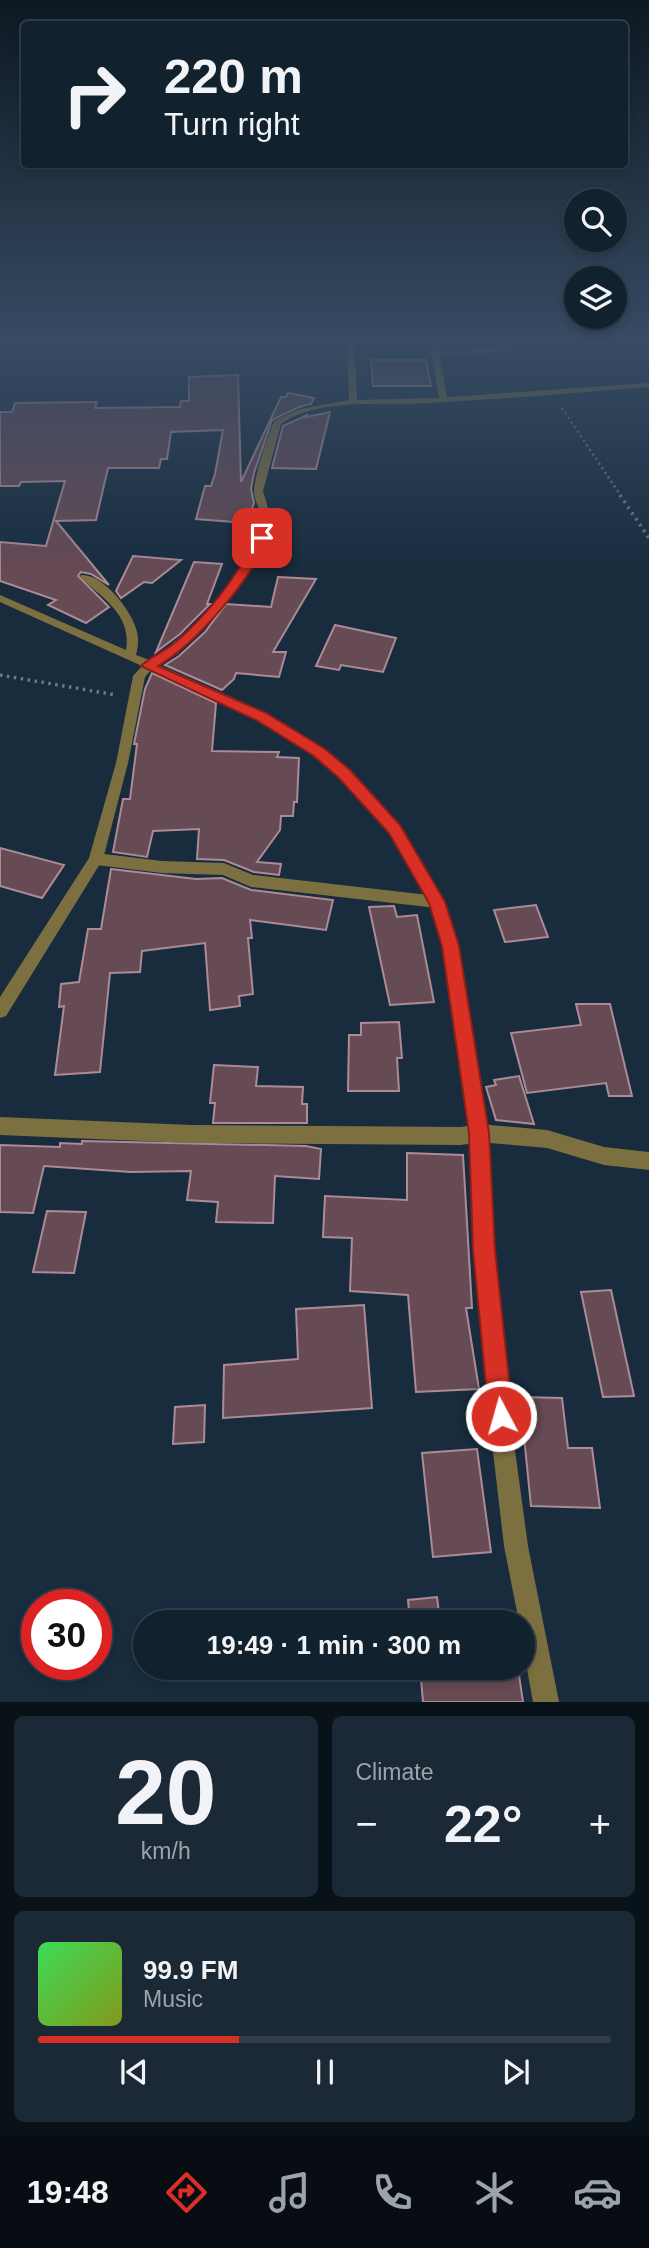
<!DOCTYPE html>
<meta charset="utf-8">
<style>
:root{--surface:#12212e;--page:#1b2936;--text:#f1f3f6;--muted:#9ca3aa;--line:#313e4a;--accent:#d93025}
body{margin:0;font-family:Arial,sans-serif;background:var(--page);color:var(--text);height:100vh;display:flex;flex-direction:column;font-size:26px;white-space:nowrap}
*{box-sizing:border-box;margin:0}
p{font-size:23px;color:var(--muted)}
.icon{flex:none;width:38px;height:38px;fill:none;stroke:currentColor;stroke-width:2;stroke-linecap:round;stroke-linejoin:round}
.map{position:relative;height:1702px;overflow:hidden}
.panel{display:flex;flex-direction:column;gap:14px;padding:14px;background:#0a1219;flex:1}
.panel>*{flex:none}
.guide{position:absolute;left:21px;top:21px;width:607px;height:147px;border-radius:7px;box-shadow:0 4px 10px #0003,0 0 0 2px var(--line);background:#12212e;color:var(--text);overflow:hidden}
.buttons{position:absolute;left:564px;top:189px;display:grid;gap:14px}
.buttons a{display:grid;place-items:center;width:63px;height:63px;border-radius:50%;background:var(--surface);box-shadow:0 4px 10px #0003,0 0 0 2px var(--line);font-size:35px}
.speed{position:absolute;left:21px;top:1589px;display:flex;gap:14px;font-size:35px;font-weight:700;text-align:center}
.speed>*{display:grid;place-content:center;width:91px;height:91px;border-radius:50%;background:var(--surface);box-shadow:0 4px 10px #0003,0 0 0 2px var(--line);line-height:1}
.speed .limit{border:10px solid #d22;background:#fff;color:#111}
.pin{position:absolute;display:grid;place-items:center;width:60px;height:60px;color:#fff;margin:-30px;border-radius:14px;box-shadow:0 4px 10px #0006}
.me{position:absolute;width:77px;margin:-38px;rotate:354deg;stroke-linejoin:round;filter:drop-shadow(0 0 5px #0008)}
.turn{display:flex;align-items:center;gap:24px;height:147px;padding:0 28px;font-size:32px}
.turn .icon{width:91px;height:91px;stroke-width:2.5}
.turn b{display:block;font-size:49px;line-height:60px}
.big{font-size:52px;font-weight:600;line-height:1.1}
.panel .tile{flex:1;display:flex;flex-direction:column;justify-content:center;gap:10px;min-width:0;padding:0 24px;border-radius:10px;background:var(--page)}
.panel .dial{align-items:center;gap:0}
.dial b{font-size:91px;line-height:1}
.song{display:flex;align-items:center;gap:21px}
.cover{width:84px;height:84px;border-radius:10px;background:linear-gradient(135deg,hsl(130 70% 55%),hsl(70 70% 35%))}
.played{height:7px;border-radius:4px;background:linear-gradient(90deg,var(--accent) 35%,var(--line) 35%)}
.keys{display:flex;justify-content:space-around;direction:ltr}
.heat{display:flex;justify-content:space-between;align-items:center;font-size:38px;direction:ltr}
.panel .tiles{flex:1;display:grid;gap:14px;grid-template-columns:1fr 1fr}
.tile:last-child{grid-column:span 2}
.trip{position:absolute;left:133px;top:1610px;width:402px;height:70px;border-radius:35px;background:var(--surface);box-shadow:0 4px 10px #0003,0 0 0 2px var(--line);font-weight:600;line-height:70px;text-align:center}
.menu{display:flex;height:112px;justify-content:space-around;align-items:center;background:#070d12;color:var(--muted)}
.menu .icon{width:49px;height:49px}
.menu .on{color:var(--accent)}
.menu b{font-size:32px;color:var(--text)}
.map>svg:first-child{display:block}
.building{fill:#664a54;stroke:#ab8b97;stroke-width:2}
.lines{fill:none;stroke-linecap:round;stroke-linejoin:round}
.path-far1{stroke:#697a89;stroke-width:2.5;stroke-dasharray:2 3.5;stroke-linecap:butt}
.path{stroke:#697a89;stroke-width:3.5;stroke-dasharray:2.5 4.5;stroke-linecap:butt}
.service{fill:#7d7040;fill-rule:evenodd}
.minor{fill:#7d7040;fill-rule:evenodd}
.trunk{fill:#e0c24a;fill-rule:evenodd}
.route{fill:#d93025;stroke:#8d1f18;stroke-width:2}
</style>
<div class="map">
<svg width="649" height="1702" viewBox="0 0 649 1702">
<rect width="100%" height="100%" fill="#182c3e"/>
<g class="building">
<polygon points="371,360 426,360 431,386 373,386"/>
<polygon points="238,375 241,482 281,397 286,397 288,393 314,398 311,404 299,407 272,420 254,473 251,489 254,503 247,523 196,519 205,486 211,486 215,474 223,430 171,432 167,459 161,459 159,468 108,468 96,520 56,521 109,585 91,574 81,572 78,576 109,607 86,623 48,605 56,600 0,581 0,542 46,546 65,481 21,482 19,486 0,486 0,412 12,412 15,403 97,402 95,408 180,407 181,401 189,401 189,377"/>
<polygon points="330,412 316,469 272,468 283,426 307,415 306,417"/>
<polygon points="133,556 181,560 152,583 144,582 121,598 116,591"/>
<polygon points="194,562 222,564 207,604 210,604 180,634 156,652"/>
<polygon points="278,577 316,579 273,652 286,652 279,677 236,673 234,679 222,690 165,665 179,656 205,632 226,604 271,607"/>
<polygon points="335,625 396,638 383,672 341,665 339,670 316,666"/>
<polygon points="152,673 216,703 212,751 279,752 277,757 299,758 297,802 294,802 293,816 281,816 280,830 257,862 281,864 279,875 254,872 224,860 197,859 199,829 153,831 147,857 113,852 123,799 130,799 137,744 134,744 145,689"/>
<polygon points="0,848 64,865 42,898 0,886"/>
<polygon points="111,869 196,879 222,878 251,890 333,900 326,930 250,920 252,938 248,938 253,994 239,996 240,1006 210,1010 205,943 142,951 140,972 110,973 100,1072 55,1075 64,1006 59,1007 61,984 79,982 88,929 101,929"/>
<polygon points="536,905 548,937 505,942 494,910"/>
<polygon points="394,906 397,917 417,915 434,1002 390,1005 369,907"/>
<polygon points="576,1004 610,1004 632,1096 609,1096 606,1083 527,1093 511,1033 581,1025"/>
<polygon points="399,1022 402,1058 397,1058 399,1091 348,1091 349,1035 361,1035 361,1023"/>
<polygon points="214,1065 258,1067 256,1086 303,1087 302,1104 307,1104 307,1123 213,1123 215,1103 210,1103"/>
<polygon points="519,1076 534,1124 496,1120 486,1087 496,1085 494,1080"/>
<polygon points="82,1141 306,1146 321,1149 319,1179 275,1176 273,1223 216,1222 218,1202 187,1200 191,1171 131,1172 44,1166 33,1213 0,1212 0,1145 60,1147 60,1143 82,1144"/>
<polygon points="407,1153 463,1155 472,1308 466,1308 479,1389 416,1392 408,1295 350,1291 352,1238 323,1237 325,1196 407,1200"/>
<polygon points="47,1211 86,1212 74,1273 33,1272"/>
<polygon points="611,1290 634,1396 603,1397 581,1292"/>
<polygon points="364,1305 372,1408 223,1418 224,1365 298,1359 296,1309"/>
<polygon points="520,1397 562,1398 568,1448 592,1448 600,1508 531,1506"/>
<polygon points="205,1405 204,1442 173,1444 175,1407"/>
<polygon points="477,1449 491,1552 433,1557 422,1453"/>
<polygon points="437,1597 440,1621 410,1622 408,1600"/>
<polygon points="420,1668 518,1668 523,1702 423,1702"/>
</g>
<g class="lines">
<polyline class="path-far1" points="562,408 621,496"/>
<g class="path">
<polyline points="620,495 649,538"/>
<polyline points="0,675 116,695"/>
</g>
<g class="service">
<polygon points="508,339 514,339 516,349 466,355 434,354 430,352 434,350 466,351 509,345"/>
<polygon points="96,853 162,861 224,863 253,875 437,896 442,898 444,902 442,906 437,908 251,887 223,875 162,873 96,865 91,863 89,859 91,855"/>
<polygon points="0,1117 191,1125 461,1127 479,1124 547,1130 604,1147 649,1152 649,1170 604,1165 547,1148 479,1142 461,1145 191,1143 0,1135"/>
</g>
<path class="minor" d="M347,339H354L357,400L439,398L429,339H436L447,397L649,383V387C575,393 502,399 428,403C384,406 319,397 281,424L263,491L272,522L261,554L203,630L177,654L159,665L229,696L295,730L349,771L400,825L444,902L458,946L488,1133L494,1250L514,1443L528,1546L559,1702H533L523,1647V1622H519L504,1546L492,1443L474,1250L470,1133L442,946L430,903L390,833L339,777L287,736L221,702L151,670L145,677L128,763L103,859L6,1016L0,1018V997L89,858L116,763L133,676L142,666L0,602V595L126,650C132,614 102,598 80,577L81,575C103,573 133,612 137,632C139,640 138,647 136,655L149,660C188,637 250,571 261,525C264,513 253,501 254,489C256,472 267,437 274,421L300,409L349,400Z"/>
<polygon class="trunk" points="641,339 649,339 649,345"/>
</g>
<linearGradient id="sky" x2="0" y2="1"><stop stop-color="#0d1822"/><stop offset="0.59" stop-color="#374b63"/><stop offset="1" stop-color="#374b63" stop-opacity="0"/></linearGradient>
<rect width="649" height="577" fill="url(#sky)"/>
<path class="route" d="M258,536L267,538C253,579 195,644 158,666L266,713L325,749L350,770L400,825L445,902L459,946L489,1133L495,1250L513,1416L509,1424L501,1428L492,1424L489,1416L473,1250L469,1133L442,946L429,903L389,833L339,778L314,756L256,720L141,666C151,656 166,651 177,641C210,612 238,574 258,536Z"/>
</svg>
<div class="buttons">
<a><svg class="icon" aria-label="search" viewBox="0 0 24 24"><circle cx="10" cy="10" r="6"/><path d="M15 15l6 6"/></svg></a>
<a><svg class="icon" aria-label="layers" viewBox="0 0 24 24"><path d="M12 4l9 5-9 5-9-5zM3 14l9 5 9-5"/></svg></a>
</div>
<div class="speed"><div class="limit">30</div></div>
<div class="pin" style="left:262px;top:538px;background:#d93025"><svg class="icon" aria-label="arrive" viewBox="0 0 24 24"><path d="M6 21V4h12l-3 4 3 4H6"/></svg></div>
<svg class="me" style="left:501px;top:1416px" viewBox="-20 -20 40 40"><circle r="17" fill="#d93025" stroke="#fff" stroke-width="3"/><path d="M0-11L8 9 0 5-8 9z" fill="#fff"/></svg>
<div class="trip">19:49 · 1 min · 300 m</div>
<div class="guide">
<div class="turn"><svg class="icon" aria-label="right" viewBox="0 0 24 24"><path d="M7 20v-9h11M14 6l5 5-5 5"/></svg><div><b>220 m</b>Turn right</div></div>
</div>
</div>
<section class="panel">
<div class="tiles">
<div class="tile dial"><b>20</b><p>km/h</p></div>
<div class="tile"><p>Climate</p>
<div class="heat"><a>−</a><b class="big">22°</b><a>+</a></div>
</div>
<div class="tile">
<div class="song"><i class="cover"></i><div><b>99.9 FM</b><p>Music</p></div></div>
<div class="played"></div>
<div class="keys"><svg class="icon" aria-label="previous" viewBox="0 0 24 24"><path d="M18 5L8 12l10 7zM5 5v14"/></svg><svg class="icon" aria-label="pause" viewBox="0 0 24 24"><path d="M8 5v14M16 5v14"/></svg><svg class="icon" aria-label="next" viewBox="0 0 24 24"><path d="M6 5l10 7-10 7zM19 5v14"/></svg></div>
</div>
</div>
</section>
<nav class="menu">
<b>19:48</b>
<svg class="icon on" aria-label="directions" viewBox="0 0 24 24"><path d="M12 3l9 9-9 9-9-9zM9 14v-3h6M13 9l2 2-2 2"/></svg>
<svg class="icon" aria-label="music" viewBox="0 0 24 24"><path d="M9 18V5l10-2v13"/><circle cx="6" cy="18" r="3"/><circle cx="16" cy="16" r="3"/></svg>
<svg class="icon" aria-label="phone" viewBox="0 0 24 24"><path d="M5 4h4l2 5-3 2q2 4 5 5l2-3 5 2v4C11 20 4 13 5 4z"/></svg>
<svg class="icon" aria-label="climate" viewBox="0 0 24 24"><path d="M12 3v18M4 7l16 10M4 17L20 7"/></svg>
<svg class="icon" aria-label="car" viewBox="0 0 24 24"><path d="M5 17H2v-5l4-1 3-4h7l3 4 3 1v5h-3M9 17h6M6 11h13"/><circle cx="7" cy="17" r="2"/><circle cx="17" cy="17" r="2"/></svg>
</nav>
